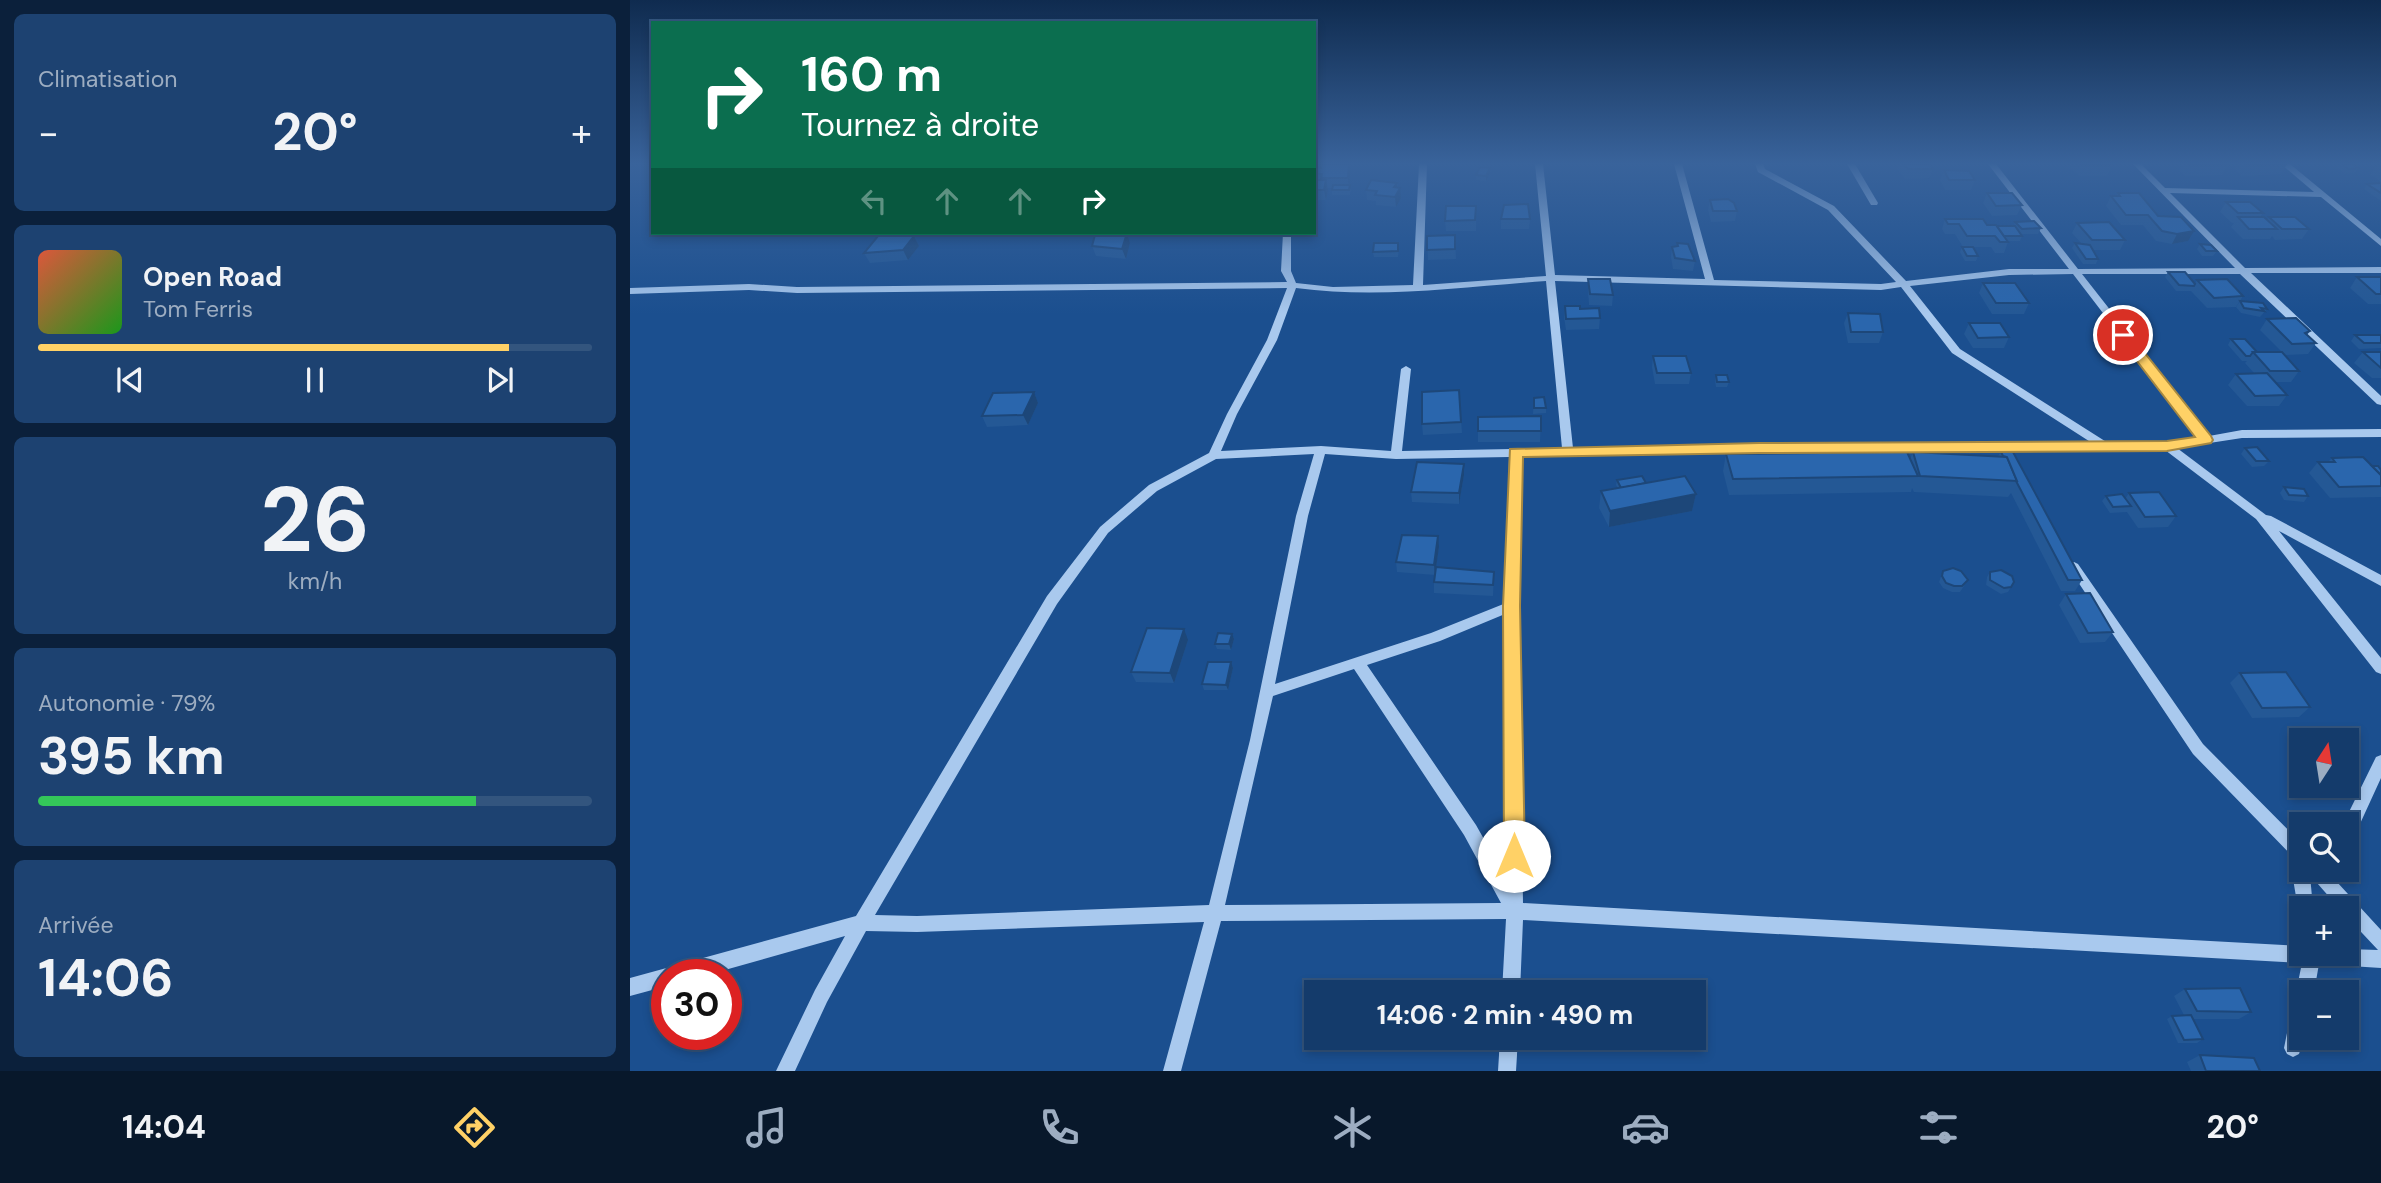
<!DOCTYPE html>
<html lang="fr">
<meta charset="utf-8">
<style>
:root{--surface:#143b6b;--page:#1d4271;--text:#f1f3f6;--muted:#9dadc1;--line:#33557e;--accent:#ffd166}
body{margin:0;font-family:"DM Sans",sans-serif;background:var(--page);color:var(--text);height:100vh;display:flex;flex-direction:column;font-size:26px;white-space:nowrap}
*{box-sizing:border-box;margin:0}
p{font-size:23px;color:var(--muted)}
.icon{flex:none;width:38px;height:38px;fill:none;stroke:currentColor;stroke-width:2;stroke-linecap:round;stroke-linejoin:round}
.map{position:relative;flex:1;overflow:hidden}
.details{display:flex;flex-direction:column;gap:14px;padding:14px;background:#0b203b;width:630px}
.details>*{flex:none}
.top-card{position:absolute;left:21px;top:21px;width:665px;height:214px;border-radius:0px;box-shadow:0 4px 10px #0003,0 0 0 2px var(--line);background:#0b6e4f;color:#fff;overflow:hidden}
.needle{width:46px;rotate:12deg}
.tools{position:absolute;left:1659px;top:728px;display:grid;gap:14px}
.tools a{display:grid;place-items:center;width:70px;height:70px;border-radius:0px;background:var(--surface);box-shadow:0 4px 10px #0003,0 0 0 2px var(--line);font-size:35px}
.speed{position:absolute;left:21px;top:959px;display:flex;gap:14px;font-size:35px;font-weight:700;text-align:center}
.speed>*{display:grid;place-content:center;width:91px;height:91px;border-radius:50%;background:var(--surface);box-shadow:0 4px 10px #0003,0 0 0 2px var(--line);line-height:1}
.speed .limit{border:10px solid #d22;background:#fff;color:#111}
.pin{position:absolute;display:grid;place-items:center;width:60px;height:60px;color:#fff;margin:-30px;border:4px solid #fff;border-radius:50%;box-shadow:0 2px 7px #0007}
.me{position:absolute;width:77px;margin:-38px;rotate:0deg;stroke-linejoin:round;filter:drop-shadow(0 0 5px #0008)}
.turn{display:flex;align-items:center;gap:24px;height:147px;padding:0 35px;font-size:32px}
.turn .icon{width:91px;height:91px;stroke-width:2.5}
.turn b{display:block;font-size:49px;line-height:60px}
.lanes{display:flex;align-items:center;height:66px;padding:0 35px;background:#0003;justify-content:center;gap:35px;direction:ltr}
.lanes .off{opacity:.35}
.big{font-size:52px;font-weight:700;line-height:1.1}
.details .card{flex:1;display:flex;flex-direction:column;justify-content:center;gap:10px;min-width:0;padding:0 24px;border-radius:10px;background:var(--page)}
.details .dial{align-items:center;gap:0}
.dial b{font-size:91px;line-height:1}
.song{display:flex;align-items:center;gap:21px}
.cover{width:84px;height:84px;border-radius:10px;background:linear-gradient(135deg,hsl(10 70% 55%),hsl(120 70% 35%))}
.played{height:7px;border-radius:4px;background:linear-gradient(90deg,var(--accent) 85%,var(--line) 85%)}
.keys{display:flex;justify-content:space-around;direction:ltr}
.heat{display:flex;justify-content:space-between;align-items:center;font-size:38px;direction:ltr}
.charge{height:10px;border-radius:5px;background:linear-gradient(90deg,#34c759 79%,var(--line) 0)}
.trip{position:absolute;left:674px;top:980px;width:402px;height:70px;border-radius:0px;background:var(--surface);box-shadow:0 4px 10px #0003,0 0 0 2px var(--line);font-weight:700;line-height:70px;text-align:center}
.dock{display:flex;height:112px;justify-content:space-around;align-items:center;background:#08182b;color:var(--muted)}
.dock .icon{width:49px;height:49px}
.dock .selected{color:var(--accent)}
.dock b{font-size:32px;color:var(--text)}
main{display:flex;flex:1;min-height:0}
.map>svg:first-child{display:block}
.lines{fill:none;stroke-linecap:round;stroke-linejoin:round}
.minor{fill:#a9c9ee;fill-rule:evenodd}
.wall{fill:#245895}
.shaded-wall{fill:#1d4779}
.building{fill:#2a66ad;stroke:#1d4779;stroke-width:2}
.route{fill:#ffd166;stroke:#a68842;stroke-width:2}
</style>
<main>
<section class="details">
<div class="card"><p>Climatisation</p>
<div class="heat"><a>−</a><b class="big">20°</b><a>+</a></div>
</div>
<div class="card">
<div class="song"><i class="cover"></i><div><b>Open Road</b><p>Tom Ferris</p></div></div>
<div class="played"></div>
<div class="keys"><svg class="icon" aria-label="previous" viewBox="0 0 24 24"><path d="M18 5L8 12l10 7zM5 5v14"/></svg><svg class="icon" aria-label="pause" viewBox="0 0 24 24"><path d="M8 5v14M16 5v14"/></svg><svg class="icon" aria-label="next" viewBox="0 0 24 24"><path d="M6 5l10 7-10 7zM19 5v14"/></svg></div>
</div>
<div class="card dial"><b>26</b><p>km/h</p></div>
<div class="card"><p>Autonomie · 79%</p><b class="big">395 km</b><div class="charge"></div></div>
<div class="card"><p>Arrivée</p><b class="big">14:06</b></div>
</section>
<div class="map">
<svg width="1751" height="1071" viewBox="0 0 1751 1071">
<rect width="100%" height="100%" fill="#1b4f8f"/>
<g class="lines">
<g class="minor">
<path d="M789,164H797L793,285L916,276L905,164H913L925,275L1075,279L1044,164H1052L1084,280L1251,284L1266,282L1198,210L1128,172L1125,164H1133L1135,169L1204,206L1276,281L1379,269H1439L1358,164H1366L1448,269L1605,268L1503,164H1511L1535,188L1684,192L1651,164H1660L1751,239V246L1691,197L1540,193L1615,268L1751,267V273H1621L1751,396V405L1747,404L1610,274H1452L1579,436L1612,430L1751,429V437L1612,438L1547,448L1636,515L1641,516L1751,575V586L1649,531L1751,658V674L1746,672L1626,519L1535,450L1129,452L891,456L889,606L893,903L1671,946V954H1717V949L1748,950L1717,917V908H1709L1680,875L1683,908H1671V915L1669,914L1663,879L1668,864L1671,863V870H1696L1751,930V968L1689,964L1684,992H1671V1038H1674L1669,1054L1663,1057L1657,1054L1654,1048L1662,1008L1665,1002L1671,999L1666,992L1672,963L893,920L890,992H872L876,919L591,921L551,1071H533L574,922L287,932L236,931L197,1002L165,1071H146L185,990L215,936L77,975H37V986L0,996V978L226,916L417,596L470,527L519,485L579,453L597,414L637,340L657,288L167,293L119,290L0,294V288L119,284L167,287L657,282L651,271L653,233H661V271L666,283L703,287L783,285ZM1443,274L1568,437L1537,442L1478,443L1330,349L1280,286L1379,275ZM916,281L932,448L772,451L781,369L776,366L771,369L761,451L691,446L591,451L607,414L647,340L666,288C749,299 833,287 916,281ZM925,281L1251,290L1271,287L1322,353L1462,443L1129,444L943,448ZM684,454L666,516L620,740L579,905L287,916L245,915L427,604L478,533L527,491L586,459ZM695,454L766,459L879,457L876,603L801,633L645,684L678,516ZM875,614L877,880L846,825L737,665L810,641ZM724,669L834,835L871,903L595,905L643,696Z"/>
<polygon points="1217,164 1225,164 1248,203 1247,205 1241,205"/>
<polygon points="1444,562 1448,564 1573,744 1671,843 1671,862 1665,859 1563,754 1440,570 1438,567 1440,564"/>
<polygon points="1751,755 1751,778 1729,826 1717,833 1717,824 1710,824 1717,816 1746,757"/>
<polygon points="870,1038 888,1038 886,1071 868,1071"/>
</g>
</g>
<g class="wall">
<polygon points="719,164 720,173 719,185 721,190 720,195 702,195 702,188 698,188 696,200 684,200 684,180 688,180 687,174"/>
<polygon points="1269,164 1299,164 1303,169 1299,178 1275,179 1267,169"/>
<polygon points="1437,164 1480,164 1482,166 1477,176 1449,176"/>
<polygon points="1552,164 1597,164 1598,165 1592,175 1555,176 1549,170"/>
<polygon points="1608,164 1657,164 1651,174 1612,176 1605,169"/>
<polygon points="1708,164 1727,164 1725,166 1728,168 1725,173 1715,174 1706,167"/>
<polygon points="1747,164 1751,164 1751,182 1740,174"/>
<polygon points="860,168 860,173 856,181 846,180 846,175"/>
<polygon points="1314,170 1345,180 1341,190 1315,190 1310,180"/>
<polygon points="767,183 771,198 766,207 746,205 746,201 737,200 736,190"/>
<polygon points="1751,183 1751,201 1734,189 1737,184"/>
<polygon points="1357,193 1392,205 1387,215 1362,216 1353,203"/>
<polygon points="1488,193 1528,216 1558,241 1542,244 1526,241 1513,225 1491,225 1476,206 1481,196 1486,196"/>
<polygon points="1080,200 1107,211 1105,221 1081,222 1078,210"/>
<polygon points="1596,202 1633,213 1630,217 1637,220 1639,217 1679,229 1672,239 1645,240 1642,236 1640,239 1613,239 1601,227 1604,223 1602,223 1590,212"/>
<polygon points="846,206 846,231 816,231 815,221"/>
<polygon points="871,219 900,219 899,229 871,229"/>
<polygon points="1315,219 1367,226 1384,226 1385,222 1411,228 1408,234 1391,234 1392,236 1390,241 1377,241 1378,242 1374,253 1365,253 1361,247 1333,247 1325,234 1315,234 1312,229"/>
<polygon points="1447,223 1495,240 1490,250 1463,250 1468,259 1466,264 1453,264 1442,248 1445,243 1452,244 1442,233"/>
<polygon points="497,233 500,243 496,259 466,256 462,246"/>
<polygon points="825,235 826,259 798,260 797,236"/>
<polygon points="284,236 289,246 278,260 240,263 234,253"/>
<polygon points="1047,243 1065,261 1063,271 1043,269 1041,257 1042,247 1046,246"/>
<polygon points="1570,244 1587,251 1583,256 1572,256 1567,249"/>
<polygon points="1332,247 1348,256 1346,261 1335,261 1330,252"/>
<polygon points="769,248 768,257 744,257 743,252"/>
<polygon points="1538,272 1565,284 1567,280 1613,296 1606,307 1577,308 1561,291 1546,291 1535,277"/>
<polygon points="1727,277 1751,277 1751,304 1738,304 1720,288"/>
<polygon points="958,279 983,295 982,306 959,305 958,290"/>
<polygon points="1353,283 1399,303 1394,314 1362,314 1349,293"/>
<polygon points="1610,301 1637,309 1630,317 1611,313 1606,307"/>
<polygon points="935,306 950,309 970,318 969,329 936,330 934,317"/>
<polygon points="1218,313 1253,332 1249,343 1218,343 1214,323"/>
<polygon points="1637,319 1680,331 1677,335 1686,343 1678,354 1654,355 1669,371 1661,382 1646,382 1657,395 1649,406 1617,406 1598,385 1606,374 1624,373 1615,363 1617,361 1612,361 1598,345 1601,339 1627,352 1652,352 1630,330"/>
<polygon points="1339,323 1379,337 1374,348 1343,348 1334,334"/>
<polygon points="1725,335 1751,335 1751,348 1729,349 1721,341"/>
<polygon points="1733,352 1751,352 1751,378 1742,378 1724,363"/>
<polygon points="1023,356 1061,373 1059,384 1025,384 1022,367"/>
<polygon points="1086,375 1099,382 1097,387 1086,387 1085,380"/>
<polygon points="829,390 832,433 793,435 792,424"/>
<polygon points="404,392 408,403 398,425 357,427 352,416"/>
<polygon points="904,398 916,408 916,413 903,414"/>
<polygon points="911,416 910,442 848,442 848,417"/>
<polygon points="1615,448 1639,461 1634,466 1622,467 1611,454"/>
<polygon points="1283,452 1368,456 1371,452 1452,580 1445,591 1431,591 1381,493 1378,497 1284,492 1282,488 1281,492 1099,495 1093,471 1096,454 1280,459"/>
<polygon points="1702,458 1742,466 1751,470 1751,497 1700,498 1679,473 1688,462 1698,462"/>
<polygon points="834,464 834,475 829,504 782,502 781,492"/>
<polygon points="987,480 1016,483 1066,494 1062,511 979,527 969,508 971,491 988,488 986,485"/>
<polygon points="1654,487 1678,496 1674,502 1654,500 1650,493"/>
<polygon points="1499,493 1546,516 1538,527 1508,528 1497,512 1480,513 1472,501 1476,496 1495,499"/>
<polygon points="809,547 806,567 864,572 863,596 804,593 804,582 805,575 767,572 766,562"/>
<polygon points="1313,571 1338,580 1330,592 1322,592 1313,588 1309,582"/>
<polygon points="1360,572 1384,582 1378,592 1371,594 1356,585 1357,577"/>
<polygon points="1436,594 1483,632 1475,642 1450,643 1429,605"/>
<polygon points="602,634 604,639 601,650 587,649 585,644"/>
<polygon points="558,640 544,683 506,682 501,672"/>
<polygon points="601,662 603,668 598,690 574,690 572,684"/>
<polygon points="1610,673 1680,707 1669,717 1622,718 1600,683"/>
<polygon points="1555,989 1621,1012 1609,1019 1563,1019 1573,1039 1567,1043 1548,1043 1537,1019 1542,1016 1554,1015 1544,996"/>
<polygon points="1570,1055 1630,1071 1561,1071 1557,1062"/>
</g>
<g class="shaded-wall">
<polygon points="719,164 720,173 719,188 718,178"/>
<polygon points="860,168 860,173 856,181 856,176"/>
<polygon points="696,180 698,190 696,200 694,190"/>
<polygon points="767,183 767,192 770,188 771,198 766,207 764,187"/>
<polygon points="1564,231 1558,241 1542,244 1547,234"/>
<polygon points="497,233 500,243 496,259 492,249"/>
<polygon points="284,236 289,246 278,260 273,250"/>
<polygon points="404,392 408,403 398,425 393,415"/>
<polygon points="834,464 834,475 829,504 829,493"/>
<polygon points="1066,494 1062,511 979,527 980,511"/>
<polygon points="808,536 809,547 805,575 804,565"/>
<polygon points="554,629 558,640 544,683 540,673"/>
<polygon points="602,634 604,639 601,650 599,644"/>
<polygon points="601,662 603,668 598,690 596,685"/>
</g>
<g class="building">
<polygon points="691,164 719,164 718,178 691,178 692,174 687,174 688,168 691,168"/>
<polygon points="1274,164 1299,164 1303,169 1278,169"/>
<polygon points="1451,164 1480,164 1482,166 1454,166"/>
<polygon points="1558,164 1597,164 1598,165 1561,166"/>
<polygon points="1616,164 1657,164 1618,166"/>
<polygon points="1712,164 1722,164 1728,168 1718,169"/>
<polygon points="850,167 860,168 856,176 846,175"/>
<polygon points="1314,170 1339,171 1345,180 1319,180"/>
<polygon points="684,180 696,180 694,190 684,190"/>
<polygon points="741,180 767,183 764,187 770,188 765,197 745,195 747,191 736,190"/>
<polygon points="1751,183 1751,193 1737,184"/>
<polygon points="703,185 720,185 719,190 702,190"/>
<polygon points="1357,193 1382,193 1392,205 1366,206"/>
<polygon points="1488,193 1509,193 1528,216 1551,217 1564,231 1547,234 1532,231 1518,215 1496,215 1481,196 1490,196"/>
<polygon points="1098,199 1104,203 1107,211 1083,211 1080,200"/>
<polygon points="1596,202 1620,202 1633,213 1608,213"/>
<polygon points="898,204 900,219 871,219 874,205"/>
<polygon points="816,206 846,206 845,220 815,221"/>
<polygon points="1608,217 1634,217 1647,229 1619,229"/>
<polygon points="1639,217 1665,217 1679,229 1652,229"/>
<polygon points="1315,219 1353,219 1357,225 1366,225 1378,242 1370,242 1365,236 1337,236 1329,224 1318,224"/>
<polygon points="1404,221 1411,228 1392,229 1385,222"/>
<polygon points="1479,222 1495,240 1462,240 1447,223"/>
<polygon points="1367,226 1385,226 1392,236 1374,236"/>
<polygon points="497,233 492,249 462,246 465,235"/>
<polygon points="825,235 825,249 797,250 797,236"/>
<polygon points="248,236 284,236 273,250 234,253"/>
<polygon points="744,243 768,243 768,251 743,252"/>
<polygon points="1047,243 1058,244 1065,261 1045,258 1042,247 1048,246"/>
<polygon points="1445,243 1460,245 1468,259 1456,259"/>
<polygon points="1570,244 1581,245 1587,251 1576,251"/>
<polygon points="1332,247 1343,247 1348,256 1337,256"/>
<polygon points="1538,272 1555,272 1565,284 1564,286 1549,285"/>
<polygon points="1727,277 1751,277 1751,294 1746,294"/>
<polygon points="958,279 980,279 983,295 960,294"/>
<polygon points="1597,279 1613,296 1584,298 1567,280"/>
<polygon points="1353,283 1385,283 1399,303 1366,303"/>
<polygon points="1610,301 1633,303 1637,309 1631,308 1634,311 1614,308"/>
<polygon points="935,306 950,306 950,309 969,308 970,318 936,319"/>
<polygon points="1218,313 1250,314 1253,332 1221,332"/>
<polygon points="1666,318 1680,331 1675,333 1686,343 1662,344 1637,319"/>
<polygon points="1339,323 1370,323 1379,337 1348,338"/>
<polygon points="1725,335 1751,335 1751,343 1734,343"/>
<polygon points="1601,339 1615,339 1627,352 1623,352 1620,356 1616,356"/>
<polygon points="1623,352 1652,352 1669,371 1640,371"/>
<polygon points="1733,352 1751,352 1751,368"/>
<polygon points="1023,356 1056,356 1061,373 1027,373"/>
<polygon points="1637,373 1657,395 1625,396 1606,374"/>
<polygon points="1086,375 1097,375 1099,382 1087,382"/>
<polygon points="829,390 831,422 792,424 792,392"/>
<polygon points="404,392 393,415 352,416 363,393"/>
<polygon points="914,397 916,408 904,408 904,398"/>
<polygon points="911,416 911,431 848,431 848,417"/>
<polygon points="1627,447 1639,461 1626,461 1615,448"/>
<polygon points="1277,452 1288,476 1103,479 1096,454"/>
<polygon points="1283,452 1377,457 1387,481 1290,476"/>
<polygon points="1371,452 1383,452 1452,580 1438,580 1386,481 1387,481 1377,457 1373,456"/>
<polygon points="1733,457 1751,475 1751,486 1709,487 1688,462 1705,462 1702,458"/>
<polygon points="787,462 834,464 829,493 781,492"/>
<polygon points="1742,466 1748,466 1751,470 1751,475"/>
<polygon points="1012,476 1016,483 991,488 987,480"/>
<polygon points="1055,476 1066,494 980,511 971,491"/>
<polygon points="1654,487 1674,489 1678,496 1659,495"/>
<polygon points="1529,492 1546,516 1515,517 1499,493"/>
<polygon points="1492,494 1501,506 1483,507 1476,496"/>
<polygon points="772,535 808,536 804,565 766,562"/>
<polygon points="806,567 864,572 863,585 804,582"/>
<polygon points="1323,568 1331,571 1338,580 1332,586 1324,586 1316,583 1312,576 1313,571"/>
<polygon points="1371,570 1382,576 1384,582 1381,587 1374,588 1360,580 1360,572"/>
<polygon points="1460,593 1483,632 1458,633 1436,594"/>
<polygon points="517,628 554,629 540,673 501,672"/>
<polygon points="588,633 602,634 599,644 585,644"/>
<polygon points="578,662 601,662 596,685 572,684"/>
<polygon points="1656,672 1680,707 1632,708 1610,673"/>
<polygon points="1610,988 1621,1012 1567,1011 1555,989"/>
<polygon points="1561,1015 1573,1039 1554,1040 1542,1016"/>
<polygon points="1570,1055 1624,1058 1630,1071 1576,1071"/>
</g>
<linearGradient id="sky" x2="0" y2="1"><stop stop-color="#0f2b4f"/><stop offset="0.52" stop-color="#39639b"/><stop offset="1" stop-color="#39639b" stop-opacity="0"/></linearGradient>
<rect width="1751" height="314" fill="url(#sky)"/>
<polygon class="route" points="1493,331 1498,332 1581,436 1583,440 1581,443 1537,451 1129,453 893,457 890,606 895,856 892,863 884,865 877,863 874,856 873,606 880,449 1129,443 1537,441 1565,437 1487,335"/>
</svg>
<div class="tools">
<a><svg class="needle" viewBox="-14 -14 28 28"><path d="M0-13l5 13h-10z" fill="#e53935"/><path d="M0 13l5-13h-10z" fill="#9dadc1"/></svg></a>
<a><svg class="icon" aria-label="search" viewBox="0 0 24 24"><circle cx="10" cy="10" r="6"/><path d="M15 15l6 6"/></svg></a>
<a>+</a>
<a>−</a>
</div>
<div class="speed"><div class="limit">30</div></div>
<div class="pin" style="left:1493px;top:335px;background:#d93025"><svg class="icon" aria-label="arrive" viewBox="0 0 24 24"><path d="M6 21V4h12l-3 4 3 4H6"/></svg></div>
<svg class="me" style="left:884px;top:856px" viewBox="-20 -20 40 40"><circle r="19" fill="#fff"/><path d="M0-13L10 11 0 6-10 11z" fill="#ffd166"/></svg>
<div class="trip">14:06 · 2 min · 490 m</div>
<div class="top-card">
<div class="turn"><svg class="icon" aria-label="right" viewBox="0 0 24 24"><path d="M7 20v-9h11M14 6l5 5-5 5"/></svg><div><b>160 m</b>Tournez à droite</div></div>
<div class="lanes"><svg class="icon off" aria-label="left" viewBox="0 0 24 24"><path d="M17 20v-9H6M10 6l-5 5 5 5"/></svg><svg class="icon off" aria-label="ahead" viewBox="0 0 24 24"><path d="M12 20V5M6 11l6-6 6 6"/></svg><svg class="icon off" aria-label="ahead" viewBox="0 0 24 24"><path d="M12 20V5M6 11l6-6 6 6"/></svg><svg class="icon" aria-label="right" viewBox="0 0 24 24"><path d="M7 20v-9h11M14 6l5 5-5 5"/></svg></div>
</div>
</div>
</main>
<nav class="dock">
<b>14:04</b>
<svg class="icon selected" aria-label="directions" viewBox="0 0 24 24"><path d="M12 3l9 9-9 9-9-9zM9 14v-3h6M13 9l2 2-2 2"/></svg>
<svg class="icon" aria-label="music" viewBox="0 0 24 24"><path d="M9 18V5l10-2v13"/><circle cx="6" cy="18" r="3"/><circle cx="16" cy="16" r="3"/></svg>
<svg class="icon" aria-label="phone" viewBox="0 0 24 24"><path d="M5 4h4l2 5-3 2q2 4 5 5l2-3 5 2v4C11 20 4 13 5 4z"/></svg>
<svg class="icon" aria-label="climate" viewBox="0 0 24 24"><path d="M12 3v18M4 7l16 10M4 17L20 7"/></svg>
<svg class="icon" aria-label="car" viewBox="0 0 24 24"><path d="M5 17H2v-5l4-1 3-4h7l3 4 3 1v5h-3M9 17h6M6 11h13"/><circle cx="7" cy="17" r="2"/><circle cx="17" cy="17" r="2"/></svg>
<svg class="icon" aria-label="filters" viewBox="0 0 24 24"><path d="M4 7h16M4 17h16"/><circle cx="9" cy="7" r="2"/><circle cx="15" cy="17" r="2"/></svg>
<b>20°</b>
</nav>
